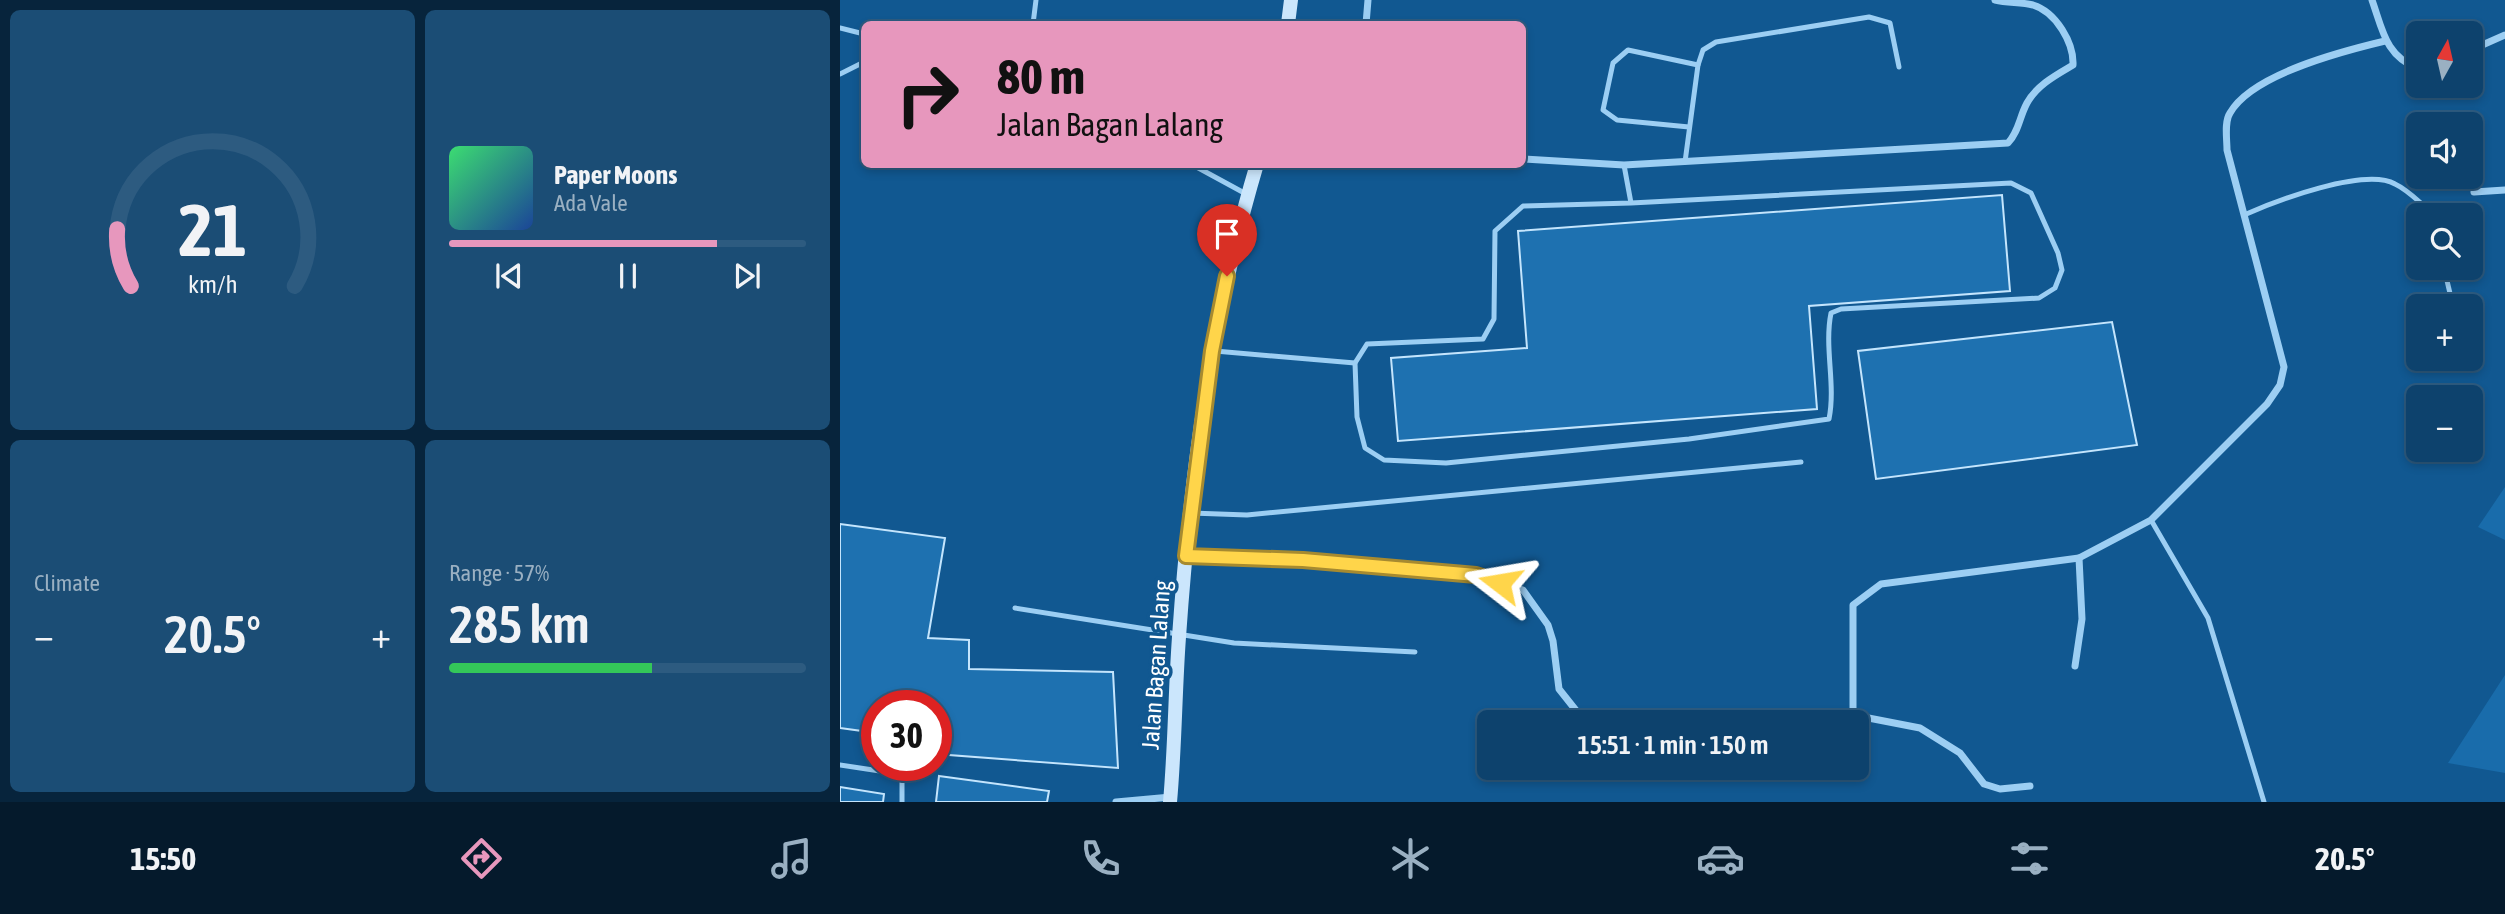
<!DOCTYPE html>
<meta charset="utf-8">
<style>
:root{--surface:#0d426d;--page:#1b4d75;--text:#f1f3f6;--muted:#9ab0c2;--line:#2d5b80;--accent:#e797bd}
body{margin:0;font-family:"Asap Condensed",sans-serif;background:var(--page);color:var(--text);height:100vh;display:flex;flex-direction:column;font-size:26px;white-space:nowrap}
*{box-sizing:border-box;margin:0}
p{font-size:23px;color:var(--muted)}
.icon{flex:none;width:38px;height:38px;fill:none;stroke:currentColor;stroke-width:2;stroke-linecap:round;stroke-linejoin:round}
.map{position:relative;flex:1;overflow:hidden}
.sheet{display:flex;flex-direction:column;gap:10px;padding:10px;background:#07243c;width:840px}
.sheet>*{flex:none}
.hud{position:absolute;left:21px;top:21px;width:665px;height:147px;border-radius:10px;box-shadow:0 4px 10px #0003,0 0 0 2px var(--line);background:#e797bd;color:#111;overflow:hidden}
.needle{width:46px;rotate:8deg}
.tools{position:absolute;left:1566px;top:21px;display:grid;gap:14px}
.tools a{display:grid;place-items:center;width:77px;height:77px;border-radius:10px;background:var(--surface);box-shadow:0 4px 10px #0003,0 0 0 2px var(--line);font-size:35px}
.speed{position:absolute;left:21px;top:690px;display:flex;gap:14px;font-size:35px;font-weight:700;text-align:center}
.speed>*{display:grid;place-content:center;width:91px;height:91px;border-radius:50%;background:var(--surface);box-shadow:0 4px 10px #0003,0 0 0 2px var(--line);line-height:1}
.speed .limit{border:10px solid #d22;background:#fff;color:#111}
.pin{position:absolute;display:grid;place-items:center;width:60px;height:60px;color:#fff;margin:-72px -30px;border-radius:50% 50% 50% 0;rotate:-45deg;box-shadow:0 0 7px #0007}
.pin .icon{rotate:45deg}
.me{position:absolute;width:77px;margin:-38px;rotate:284deg;stroke-linejoin:round;filter:drop-shadow(0 0 5px #0008)}
.turn{display:flex;align-items:center;gap:24px;height:147px;padding:0 21px;font-size:32px}
.turn .icon{width:91px;height:91px;stroke-width:2.5}
.turn b{display:block;font-size:49px;line-height:60px}
.big{font-size:52px;font-weight:600;line-height:1.1}
.sheet .tile{flex:1;display:flex;flex-direction:column;justify-content:center;gap:10px;min-width:0;padding:0 24px;border-radius:10px;background:var(--page)}
.sheet .dial{align-items:center;gap:0}
.dial svg{height:182px;overflow:visible;fill:none;stroke:var(--line);stroke-width:7;stroke-linecap:round;text-anchor:middle}
.dial text{fill:var(--text);stroke:none}
.song{display:flex;align-items:center;gap:21px}
.cover{width:84px;height:84px;border-radius:10px;background:linear-gradient(135deg,hsl(140 70% 55%),hsl(220 70% 35%))}
.played{height:7px;border-radius:4px;background:linear-gradient(90deg,var(--accent) 75%,var(--line) 75%)}
.keys{display:flex;justify-content:space-around;direction:ltr}
.heat{display:flex;justify-content:space-between;align-items:center;font-size:38px;direction:ltr}
.charge{height:10px;border-radius:5px;background:linear-gradient(90deg,#34c759 57%,var(--line) 0)}
.sheet .tiles{flex:1;display:grid;gap:10px;grid-template-columns:repeat(2,1fr)}
.trip{position:absolute;left:637px;top:710px;width:392px;height:70px;border-radius:10px;background:var(--surface);box-shadow:0 4px 10px #0003,0 0 0 2px var(--line);font-weight:600;line-height:70px;text-align:center}
.tabs{display:flex;height:112px;justify-content:space-around;align-items:center;background:#051a2c;color:var(--muted)}
.tabs .icon{width:49px;height:49px}
.tabs .selected{color:var(--accent)}
.tabs b{font-size:32px;color:var(--text)}
main{display:flex;flex:1;min-height:0}
.map>svg:first-child{display:block}
.green{fill:#196cab}
.building{fill:#1e71b0;stroke:#c4e5fd;stroke-width:2}
.lines{fill:none;stroke-linecap:round;stroke-linejoin:round}
.lane{stroke:#9ccef3;stroke-width:5}
.street{stroke:#9ccef3;stroke-width:7}
.secondary{stroke:#cbe6fc;stroke-width:14}
.route-casing{stroke:#a68a30;stroke-width:18}
.route{stroke:#ffd54a;stroke-width:12}
.labels{text-anchor:middle;dominant-baseline:central;stroke-width:7;stroke-linejoin:round;paint-order:stroke}
.street-label{font-size:24px;fill:#fff;stroke:#115891}
</style>
<main>
<section class="sheet">
<div class="tiles">
<div class="tile dial"><svg viewBox="0 0 100 80">
<path d="M14 69A42 42 0 1 1 86 69"/>
<path d="M14 69A42 42 0 0 1 8 44" stroke="#e797bd"/>
<text x="50" y="56" font-size="32" font-weight="700">21</text>
<text x="50" y="72" font-size="11">km/h</text>
</svg></div>
<div class="tile">
<div class="song"><i class="cover"></i><div><b>Paper Moons</b><p>Ada Vale</p></div></div>
<div class="played"></div>
<div class="keys"><svg class="icon" aria-label="previous" viewBox="0 0 24 24"><path d="M18 5L8 12l10 7zM5 5v14"/></svg><svg class="icon" aria-label="pause" viewBox="0 0 24 24"><path d="M8 5v14M16 5v14"/></svg><svg class="icon" aria-label="next" viewBox="0 0 24 24"><path d="M6 5l10 7-10 7zM19 5v14"/></svg></div>
</div>
<div class="tile"><p>Climate</p>
<div class="heat"><a>−</a><b class="big">20.5°</b><a>+</a></div>
</div>
<div class="tile"><p>Range · 57%</p><b class="big">285 km</b><div class="charge"></div></div>
</div>
</section>
<div class="map">
<svg width="1665" height="802" viewBox="0 0 1665 802">
<rect width="100%" height="100%" fill="#115891"/>
<g class="green">
<polygon points="1665,487 1665,540 1638,527"/>
<polygon points="1665,675 1665,773 1608,763"/>
</g>
<g class="building">
<polygon points="1162,195 1170,291 969,306 977,409 558,441 551,358 687,348 678,231"/>
<polygon points="1272,322 1297,445 1036,479 1018,351"/>
<polygon points="0,524 105,538 88,638 129,640 129,669 273,672 278,768 96,754 96,705 37,705 37,733 0,728"/>
<polygon points="99,776 209,791 207,802 96,802"/>
<polygon points="0,787 44,794 43,802 0,802"/>
</g>
<g class="lines">
<g class="lane">
<polyline points="193,24 196,0"/>
<polyline points="0,28 24,34"/>
<polyline points="0,74 24,62"/>
<polyline points="849,127 777,120 763,110 773,63 788,50 858,65"/>
<polyline points="845,162 858,65 863,50 876,42 1029,17 1050,23 1059,67"/>
<polyline points="351,164 408,195"/>
<path d="M784,165L791,203L1171,183L1191,193L1218,253L1222,270L1215,288L1199,298L1001,309L991,313C984,348 996,384 989,419L849,439L606,463L544,460L525,448L517,417L515,363L527,344L643,339L654,319L655,231L683,206L791,203"/>
<path d="M1404,215C1435,201 1525,167 1555,184C1568,190 1579,202 1590,211L1591,215"/>
<polyline points="1604,268 1613,306"/>
<polyline points="375,351 515,363"/>
<polyline points="351,513 407,515 961,462"/>
<polyline points="1311,520 1368,618 1424,802"/>
<polyline points="175,608 394,643 575,652"/>
<polyline points="0,765 53,773 62,778 62,802"/>
</g>
<g class="street">
<path d="M1532,0C1543,31 1545,55 1578,69"/>
<polyline points="526,24 528,0"/>
<polyline points="1631,50 1665,35"/>
<path d="M682,159L784,165L1168,143C1179,131 1179,118 1187,103C1197,85 1216,75 1233,65C1234,43 1216,12 1193,5C1181,2 1168,3 1155,0"/>
<polyline points="1634,192 1665,190"/>
<polyline points="346,556 463,560 636,575 683,590 708,625 713,641 719,689 746,723"/>
<polyline points="1235,666 1242,619 1239,558"/>
<polyline points="1013,715 1080,728 1120,753 1144,784 1160,789 1190,786"/>
<path d="M1004,723L1013,715V605L1041,584L1239,558L1311,520L1427,404L1440,385L1444,367L1387,150C1387,139 1384,122 1390,113C1412,74 1503,51 1545,41"/>
<polyline points="276,802 331,797"/>
</g>
<g class="secondary">
<polyline points="448,24 451,0"/>
<path d="M330,802C335,747 335,692 339,637C350,478 371,318 417,164"/>
</g>
</g>
<g class="lines">
<g class="route-casing">
<polyline id="route" points="387,276 372,351 346,556 463,560 636,575 660,583"/>
</g>
<use href="#route" class="route"/>
</g>
<g class="labels">
<g class="street-label">
<text transform="translate(316 665) rotate(-86)">Jalan Bagan Lalang</text>
</g>
</g>
</svg>
<div class="tools">
<a><svg class="needle" viewBox="-14 -14 28 28"><path d="M0-13l5 13h-10z" fill="#e53935"/><path d="M0 13l5-13h-10z" fill="#9ab0c2"/></svg></a>
<a><svg class="icon" aria-label="sound" viewBox="0 0 24 24"><path d="M4 9h4l5-4v14l-5-4H4zM17 9q2 3 0 6"/></svg></a>
<a><svg class="icon" aria-label="search" viewBox="0 0 24 24"><circle cx="10" cy="10" r="6"/><path d="M15 15l6 6"/></svg></a>
<a>+</a>
<a>−</a>
</div>
<div class="speed"><div class="limit">30</div></div>
<div class="pin" style="left:387px;top:276px;background:#d93025"><svg class="icon" aria-label="arrive" viewBox="0 0 24 24"><path d="M6 21V4h12l-3 4 3 4H6"/></svg></div>
<svg class="me" style="left:660px;top:583px" viewBox="-20 -20 40 40"><path d="M0-17L14 15 0 8-14 15z" fill="#ffd54a" stroke="#fff" stroke-width="4"/></svg>
<div class="trip">15:51 · 1 min · 150 m</div>
<div class="hud">
<div class="turn"><svg class="icon" aria-label="right" viewBox="0 0 24 24"><path d="M7 20v-9h11M14 6l5 5-5 5"/></svg><div><b>80 m</b>Jalan Bagan Lalang</div></div>
</div>
</div>
</main>
<nav class="tabs">
<b>15:50</b>
<svg class="icon selected" aria-label="directions" viewBox="0 0 24 24"><path d="M12 3l9 9-9 9-9-9zM9 14v-3h6M13 9l2 2-2 2"/></svg>
<svg class="icon" aria-label="music" viewBox="0 0 24 24"><path d="M9 18V5l10-2v13"/><circle cx="6" cy="18" r="3"/><circle cx="16" cy="16" r="3"/></svg>
<svg class="icon" aria-label="phone" viewBox="0 0 24 24"><path d="M5 4h4l2 5-3 2q2 4 5 5l2-3 5 2v4C11 20 4 13 5 4z"/></svg>
<svg class="icon" aria-label="climate" viewBox="0 0 24 24"><path d="M12 3v18M4 7l16 10M4 17L20 7"/></svg>
<svg class="icon" aria-label="car" viewBox="0 0 24 24"><path d="M5 17H2v-5l4-1 3-4h7l3 4 3 1v5h-3M9 17h6M6 11h13"/><circle cx="7" cy="17" r="2"/><circle cx="17" cy="17" r="2"/></svg>
<svg class="icon" aria-label="filters" viewBox="0 0 24 24"><path d="M4 7h16M4 17h16"/><circle cx="9" cy="7" r="2"/><circle cx="15" cy="17" r="2"/></svg>
<b>20.5°</b>
</nav>
